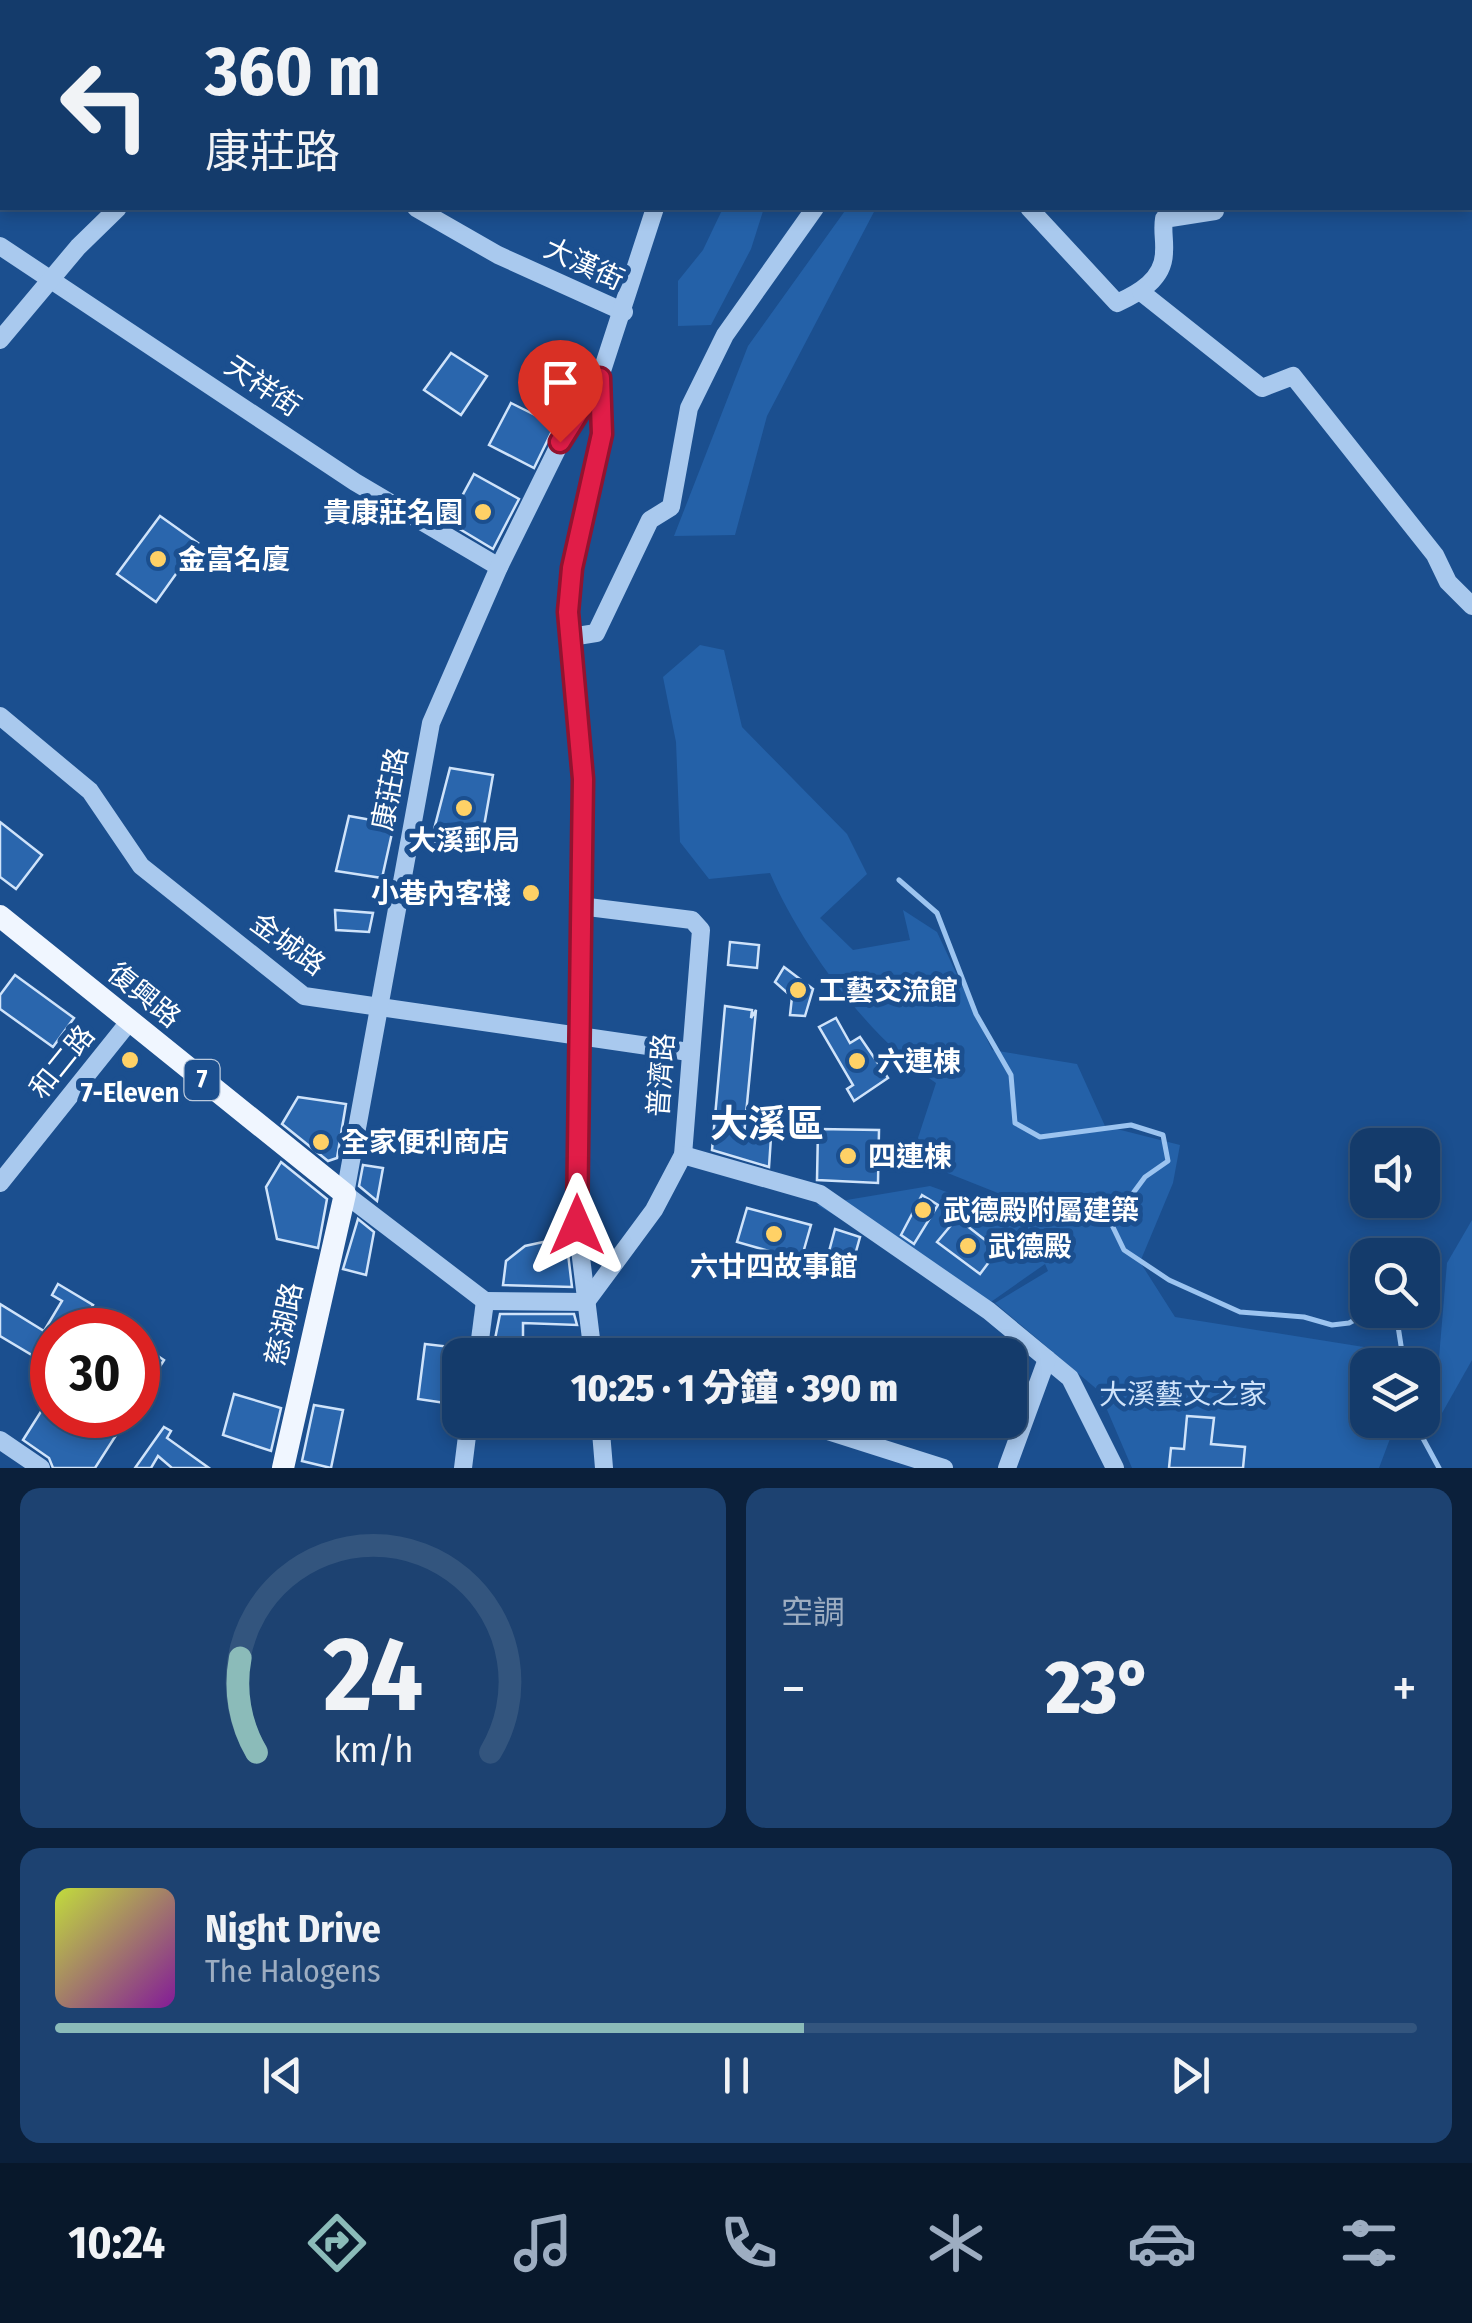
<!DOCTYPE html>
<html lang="zh-TW">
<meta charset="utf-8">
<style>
:root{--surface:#143b6b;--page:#1d4271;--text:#f1f3f6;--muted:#9dadc1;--line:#33557e;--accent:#8bbbb9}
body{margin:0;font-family:"Fira Sans Condensed","Noto Sans TC",sans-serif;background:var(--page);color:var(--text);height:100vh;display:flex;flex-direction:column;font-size:38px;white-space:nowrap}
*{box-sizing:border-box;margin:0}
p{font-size:32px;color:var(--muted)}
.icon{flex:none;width:55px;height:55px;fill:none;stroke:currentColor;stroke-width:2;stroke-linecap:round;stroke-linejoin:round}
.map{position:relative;height:1468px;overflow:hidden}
.panel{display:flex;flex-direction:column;gap:20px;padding:20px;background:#0b203b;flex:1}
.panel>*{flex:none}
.guide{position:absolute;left:0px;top:0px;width:1472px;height:210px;box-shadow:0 5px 15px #0003,0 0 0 2px var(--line);background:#143b6b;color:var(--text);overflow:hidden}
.fabs{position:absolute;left:1350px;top:1128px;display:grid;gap:20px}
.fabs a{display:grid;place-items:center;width:90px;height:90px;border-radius:20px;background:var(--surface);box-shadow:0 5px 15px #0003,0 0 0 2px var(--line);font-size:50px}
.speed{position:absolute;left:30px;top:1308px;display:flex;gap:20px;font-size:50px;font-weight:700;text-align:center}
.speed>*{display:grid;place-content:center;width:130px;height:130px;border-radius:50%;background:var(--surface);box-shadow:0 5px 15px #0003,0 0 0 2px var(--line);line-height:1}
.speed .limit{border:15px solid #d22;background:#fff;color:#111}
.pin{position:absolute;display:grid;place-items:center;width:85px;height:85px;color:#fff;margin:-102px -42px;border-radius:50% 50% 50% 0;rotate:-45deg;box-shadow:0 0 10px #0007}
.pin .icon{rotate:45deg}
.me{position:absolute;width:110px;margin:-55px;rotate:0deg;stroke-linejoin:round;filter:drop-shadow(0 0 8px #0008)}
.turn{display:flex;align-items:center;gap:35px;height:210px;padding:0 40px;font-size:45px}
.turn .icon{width:130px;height:130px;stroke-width:2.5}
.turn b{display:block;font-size:70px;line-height:85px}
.big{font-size:75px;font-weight:800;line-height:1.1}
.panel .tile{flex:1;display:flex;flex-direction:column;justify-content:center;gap:15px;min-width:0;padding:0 35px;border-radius:20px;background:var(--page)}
.panel .dial{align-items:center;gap:0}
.dial svg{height:260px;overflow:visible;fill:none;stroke:var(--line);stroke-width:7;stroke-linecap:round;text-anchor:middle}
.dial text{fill:var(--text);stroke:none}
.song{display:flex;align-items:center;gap:30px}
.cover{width:120px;height:120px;border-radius:15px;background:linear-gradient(135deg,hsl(70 70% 55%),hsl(290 70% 35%))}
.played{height:10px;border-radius:5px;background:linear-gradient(90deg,var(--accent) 55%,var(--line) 55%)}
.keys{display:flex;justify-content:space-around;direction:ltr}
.heat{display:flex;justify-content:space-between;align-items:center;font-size:55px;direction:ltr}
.panel .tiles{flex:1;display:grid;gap:20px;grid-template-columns:1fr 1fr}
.tile:last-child{grid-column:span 2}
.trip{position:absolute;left:442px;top:1338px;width:585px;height:100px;border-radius:20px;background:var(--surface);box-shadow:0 5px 15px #0003,0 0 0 2px var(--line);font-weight:800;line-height:100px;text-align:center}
.tab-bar{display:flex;height:160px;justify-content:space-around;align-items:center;background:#08182b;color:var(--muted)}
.tab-bar .icon{width:70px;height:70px}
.tab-bar .selected{color:var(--accent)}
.tab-bar b{font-size:45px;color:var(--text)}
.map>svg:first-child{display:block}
.green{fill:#2461a8}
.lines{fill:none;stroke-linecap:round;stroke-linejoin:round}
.stream{stroke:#9cc4f0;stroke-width:5}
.building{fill:#2a66ad;stroke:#cfe3fa;stroke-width:2.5}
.minor{stroke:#a9c9ee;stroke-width:18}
.major{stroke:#f0f6ff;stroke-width:22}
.route-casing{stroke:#92132f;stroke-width:25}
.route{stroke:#e11d48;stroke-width:18}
.poi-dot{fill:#ffd166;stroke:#1b4f8f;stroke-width:4}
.labels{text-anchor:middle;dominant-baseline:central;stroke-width:10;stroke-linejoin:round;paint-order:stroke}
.shield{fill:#1b4f8f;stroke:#bbcadd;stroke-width:2.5}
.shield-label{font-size:25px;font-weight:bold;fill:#fff}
.street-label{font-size:28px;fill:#fff;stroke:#1b4f8f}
.poi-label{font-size:28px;font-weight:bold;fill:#fff;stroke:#1b4f8f;text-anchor:start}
.park-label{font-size:28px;fill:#cfe3fa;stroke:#1b4f8f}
.district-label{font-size:38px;font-weight:bold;fill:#fff;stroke:#1b4f8f}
</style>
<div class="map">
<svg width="1472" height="1468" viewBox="0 0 1472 1468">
<rect width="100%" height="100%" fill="#1b4f8f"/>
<g class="green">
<polygon points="723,208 764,208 751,249 711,325 678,326 678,281 703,250"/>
<polygon points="847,208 876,208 767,416 735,535 674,536 748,346"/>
<path d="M700,645L724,650L742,727L847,834L867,874L820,918L853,950L910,940L903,910L937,932L992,1050L1077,1064L1105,1126L1180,1145L1173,1183L1140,1262L1175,1317L1420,1356L1417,1365H1368V1420H1397L1379,1468H1132L1099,1391L995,1303L1048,1271L1045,1264L988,1304L817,1205L930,1186L997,1210L1029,1232L1023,1203L940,1170L915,1147L936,1083C870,1039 801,946 770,873L709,879L680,842L676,742L663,677Z"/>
<polygon points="1472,1220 1472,1360 1433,1429 1447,1263"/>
</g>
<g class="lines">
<g class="stream">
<polyline points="899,880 937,913 976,1014 1011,1075 1015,1123 1040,1137 1131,1125 1163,1135 1168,1161 1145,1177 1111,1223 1124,1250 1169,1280 1240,1312 1304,1317 1332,1325 1349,1323 1373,1310"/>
<polyline points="1383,1310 1398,1326 1404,1365"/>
<polyline points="1413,1420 1439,1468"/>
</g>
</g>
<g class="building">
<polygon points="451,353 487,376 461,415 424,390"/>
<polygon points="511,403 555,425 534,468 489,445"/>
<polygon points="474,474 519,499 493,549 448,522"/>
<polygon points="160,516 198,543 156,602 117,574"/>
<polygon points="450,768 493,775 480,849 431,841"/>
<polygon points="349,816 394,824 382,878 336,871"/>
<polygon points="0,822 42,855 16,889 0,877"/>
<polygon points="335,910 373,913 369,932 336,930"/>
<polygon points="730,942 759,945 757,968 728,965"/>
<polygon points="784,967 813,989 805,1016 790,1015 792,997 775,982"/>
<polygon points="15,975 74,1018 53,1047 0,1009 0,995"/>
<polygon points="725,1006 752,1010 751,1018 756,1010 744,1135 771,1137 769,1167 712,1150"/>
<polygon points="836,1018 850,1043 860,1037 888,1078 854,1101 847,1089 853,1085 819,1027"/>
<polygon points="298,1097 346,1104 337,1158 328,1161 282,1124"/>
<polygon points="818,1129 879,1130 878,1183 817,1180"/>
<polygon points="281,1162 327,1199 318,1248 277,1239 266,1187"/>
<polygon points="363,1165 383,1168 377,1201 359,1186"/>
<polygon points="922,1195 938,1205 914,1244 901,1235"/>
<polygon points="747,1208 811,1225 801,1260 737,1242"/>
<polygon points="957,1218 998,1250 980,1274 937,1242"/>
<polygon points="358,1219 374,1232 366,1275 343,1269"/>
<polygon points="835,1229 860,1237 852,1266 827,1259"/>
<polygon points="566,1237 572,1287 503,1285 506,1261 525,1246"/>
<polygon points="58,1284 93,1305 88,1313 114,1330 52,1330 52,1367 0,1336 0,1304 44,1331 62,1301 52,1295"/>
<polygon points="500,1314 574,1314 577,1325 523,1323 523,1339 495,1339"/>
<polygon points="138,1343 164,1360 138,1401"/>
<polygon points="425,1344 460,1348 459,1405 418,1399"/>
<polygon points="52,1394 52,1415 129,1415 95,1468 53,1468 49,1458 23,1440"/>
<polygon points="234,1394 281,1408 271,1451 223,1435"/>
<polygon points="314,1405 343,1410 331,1468 302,1461"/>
<polygon points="1187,1416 1214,1418 1211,1444 1245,1447 1243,1468 1169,1468 1171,1448 1184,1449"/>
<polygon points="164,1427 171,1431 167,1438 209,1468 172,1468 158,1456 151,1468 135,1468"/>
</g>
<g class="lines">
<g class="minor">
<polyline points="155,0 158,2"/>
<polyline points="682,0 686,2"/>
<polyline points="1388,0 1390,2"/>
<polyline points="442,2 447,0"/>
<polyline points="790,2 792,0"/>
<polyline points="1066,2 1069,0"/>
<polyline points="1470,76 1472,79"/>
<polyline points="416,208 498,255 624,312"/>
<path d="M1029,208L1117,303C1139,293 1164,279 1164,252C1165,240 1162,231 1164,219L1215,211"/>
<polyline points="0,246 355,482 499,567"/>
<polyline points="1141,292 1262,388 1293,376 1435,555 1448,582 1472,606"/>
<polyline points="0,340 78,247 118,208"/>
<polyline points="571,637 596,633 650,520 671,507 689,408 725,335 815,208"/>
<polyline points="0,716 90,791 141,866 304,996 689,1052"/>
<polyline points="580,906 692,920 701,930 683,1155 654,1210 586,1302"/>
<polyline points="683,1155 820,1194 989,1311 1070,1378 1115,1468"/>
<polyline points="0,1183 129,1022"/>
<polyline points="485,1301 345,1194 431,723 499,567 576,411 600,377 655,208"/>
<polyline points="485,1301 586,1302"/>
<polyline points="478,1355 485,1301"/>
<polyline points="593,1355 577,1225 583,779 568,612 571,568 603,434 600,377"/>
<polyline points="600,1420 604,1468"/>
<polyline points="793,1420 944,1468"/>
<polyline points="0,1440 41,1468"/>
<polyline points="463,1468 469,1420"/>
<polyline points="1007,1468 1047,1359"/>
</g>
<polyline class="major" points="0,916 345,1194 283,1468"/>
</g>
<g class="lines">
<g class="route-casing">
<polyline id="route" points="560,442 600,378 602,434 572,568 568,612 583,779 577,1225"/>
</g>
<use href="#route" class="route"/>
</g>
<g class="poi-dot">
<circle cx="483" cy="512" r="10"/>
<circle cx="158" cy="559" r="10"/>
<circle cx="464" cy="808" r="10"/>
<circle cx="531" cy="893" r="10"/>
<circle cx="798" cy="990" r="10"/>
<circle cx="130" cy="1060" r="10"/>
<circle cx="857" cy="1061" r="10"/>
<circle cx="321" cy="1142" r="10"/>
<circle cx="848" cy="1156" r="10"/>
<circle cx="923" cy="1210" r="10"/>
<circle cx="774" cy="1234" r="10"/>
<circle cx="968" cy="1246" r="10"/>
</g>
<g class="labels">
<rect class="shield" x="184.5" y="1060" width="35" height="40" rx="8"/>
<g class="shield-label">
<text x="202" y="1080">7</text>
</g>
<g class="street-label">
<text transform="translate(584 264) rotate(25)">大漢街</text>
<text transform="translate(263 386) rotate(34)">天祥街</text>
<text transform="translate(390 789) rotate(-79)">康莊路</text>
<text transform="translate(288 944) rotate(36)">金城路</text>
<text transform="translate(144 995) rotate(39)">復興路</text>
<text transform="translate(62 1062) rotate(-51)">和二路</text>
<text transform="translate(661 1075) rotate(-86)">普濟路</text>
<text transform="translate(284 1324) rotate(-78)">慈湖路</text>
</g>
<g class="poi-label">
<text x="463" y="512" text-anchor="end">貴康莊名園</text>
<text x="178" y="559">金富名廈</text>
<text x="464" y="840" text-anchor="middle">大溪郵局</text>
<text x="511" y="893" text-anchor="end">小巷內客棧</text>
<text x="818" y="990">工藝交流館</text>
<text x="877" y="1061">六連棟</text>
<text x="130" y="1092" text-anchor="middle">7-Eleven</text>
<text x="341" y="1142">全家便利商店</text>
<text x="868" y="1156">四連棟</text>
<text x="943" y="1210">武德殿附屬建築</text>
<text x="988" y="1246">武德殿</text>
<text x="774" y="1266" text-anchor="middle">六廿四故事館</text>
</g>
<g class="park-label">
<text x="1183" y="1394">大溪藝文之家</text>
</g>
<g class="district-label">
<text x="767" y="1124">大溪區</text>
</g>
</g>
</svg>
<div class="fabs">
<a><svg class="icon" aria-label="sound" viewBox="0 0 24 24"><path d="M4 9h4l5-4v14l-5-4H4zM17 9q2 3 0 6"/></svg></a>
<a><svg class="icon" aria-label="search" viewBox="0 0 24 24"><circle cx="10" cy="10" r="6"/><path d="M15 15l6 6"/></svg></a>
<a><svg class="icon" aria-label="layers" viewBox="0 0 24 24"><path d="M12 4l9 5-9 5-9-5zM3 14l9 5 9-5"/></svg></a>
</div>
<div class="speed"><div class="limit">30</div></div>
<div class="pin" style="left:560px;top:442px;background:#d93025"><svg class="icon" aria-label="arrive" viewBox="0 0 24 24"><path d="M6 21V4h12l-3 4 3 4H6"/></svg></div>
<svg class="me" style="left:577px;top:1225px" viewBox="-20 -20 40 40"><path d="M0-17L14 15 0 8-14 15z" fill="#e11d48" stroke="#fff" stroke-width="4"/></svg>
<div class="trip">10:25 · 1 分鐘 · 390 m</div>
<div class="guide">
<div class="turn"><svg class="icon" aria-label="left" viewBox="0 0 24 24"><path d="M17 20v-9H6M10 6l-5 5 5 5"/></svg><div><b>360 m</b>康莊路</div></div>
</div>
</div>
<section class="panel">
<div class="tiles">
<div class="tile dial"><svg viewBox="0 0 100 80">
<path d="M14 69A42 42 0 1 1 86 69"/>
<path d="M14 69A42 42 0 0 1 9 40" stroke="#8bbbb9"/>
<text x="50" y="56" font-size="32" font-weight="700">24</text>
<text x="50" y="72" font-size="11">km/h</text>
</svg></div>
<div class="tile"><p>空調</p>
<div class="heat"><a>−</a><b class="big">23°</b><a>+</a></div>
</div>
<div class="tile">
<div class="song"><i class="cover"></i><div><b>Night Drive</b><p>The Halogens</p></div></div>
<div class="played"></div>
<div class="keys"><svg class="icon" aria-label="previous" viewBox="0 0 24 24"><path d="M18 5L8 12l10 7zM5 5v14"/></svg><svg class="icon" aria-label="pause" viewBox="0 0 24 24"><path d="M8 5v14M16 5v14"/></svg><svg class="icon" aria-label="next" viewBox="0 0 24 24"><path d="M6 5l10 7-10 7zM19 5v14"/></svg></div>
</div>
</div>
</section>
<nav class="tab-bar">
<b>10:24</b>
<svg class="icon selected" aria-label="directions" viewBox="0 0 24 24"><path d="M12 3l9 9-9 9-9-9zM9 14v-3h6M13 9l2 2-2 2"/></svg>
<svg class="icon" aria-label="music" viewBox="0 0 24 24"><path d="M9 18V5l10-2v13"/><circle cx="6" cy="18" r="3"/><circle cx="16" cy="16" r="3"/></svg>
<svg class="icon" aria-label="phone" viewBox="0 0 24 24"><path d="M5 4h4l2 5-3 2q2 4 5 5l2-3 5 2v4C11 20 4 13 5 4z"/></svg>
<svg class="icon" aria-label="climate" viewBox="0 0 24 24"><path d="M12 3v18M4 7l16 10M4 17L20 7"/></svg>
<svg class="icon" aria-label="car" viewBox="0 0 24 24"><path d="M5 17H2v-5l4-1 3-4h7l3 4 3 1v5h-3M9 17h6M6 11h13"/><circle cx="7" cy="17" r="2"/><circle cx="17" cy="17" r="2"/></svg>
<svg class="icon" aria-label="filters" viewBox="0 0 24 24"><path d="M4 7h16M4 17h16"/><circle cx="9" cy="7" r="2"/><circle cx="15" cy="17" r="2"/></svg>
</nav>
